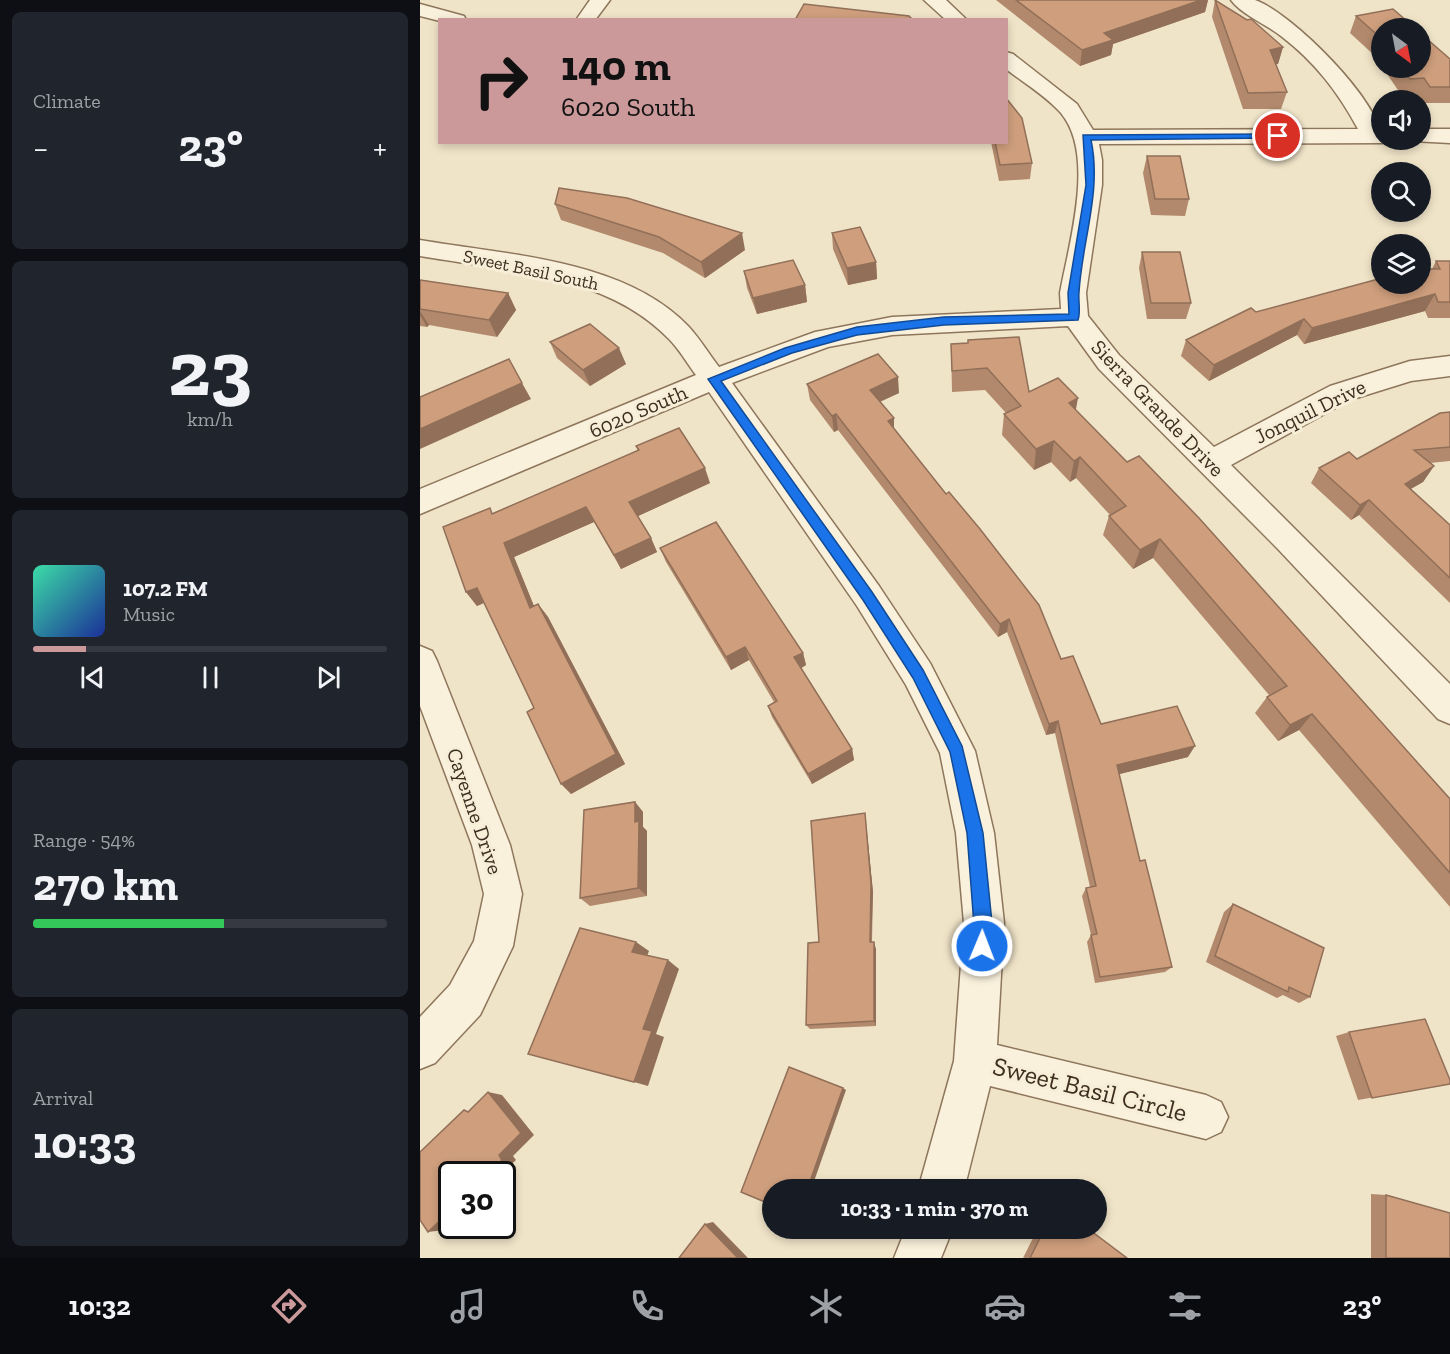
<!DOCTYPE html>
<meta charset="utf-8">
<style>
:root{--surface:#171b24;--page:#20242c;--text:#f1f3f6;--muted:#9ea1a6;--line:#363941;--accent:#cc999b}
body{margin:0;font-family:"Zilla Slab",serif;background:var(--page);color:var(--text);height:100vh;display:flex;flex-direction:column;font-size:22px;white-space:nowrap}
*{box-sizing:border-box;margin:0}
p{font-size:20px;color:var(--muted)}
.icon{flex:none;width:33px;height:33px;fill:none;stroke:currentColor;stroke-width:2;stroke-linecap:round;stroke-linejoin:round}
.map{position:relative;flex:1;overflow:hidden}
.side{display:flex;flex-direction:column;gap:12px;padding:12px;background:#0d0f14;width:420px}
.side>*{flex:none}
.banner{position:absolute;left:18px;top:18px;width:570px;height:126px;border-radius:0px;box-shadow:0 3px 9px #0003;background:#cc999b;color:#111;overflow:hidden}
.needle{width:39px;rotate:148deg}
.fabs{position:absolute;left:951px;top:18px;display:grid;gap:12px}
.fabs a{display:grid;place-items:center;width:60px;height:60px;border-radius:50%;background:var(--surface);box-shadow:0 3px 9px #0003;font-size:30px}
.speed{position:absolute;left:18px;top:1161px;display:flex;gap:12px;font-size:30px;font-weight:700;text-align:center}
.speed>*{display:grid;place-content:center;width:78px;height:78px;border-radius:50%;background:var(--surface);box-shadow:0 3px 9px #0003;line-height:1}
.speed .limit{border:3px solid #111;border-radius:9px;background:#fff;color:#111}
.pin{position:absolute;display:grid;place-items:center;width:51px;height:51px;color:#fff;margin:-26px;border:3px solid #fff;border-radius:50%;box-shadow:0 2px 6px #0007}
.me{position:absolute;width:66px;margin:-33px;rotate:1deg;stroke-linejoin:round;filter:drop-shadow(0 0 4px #0008)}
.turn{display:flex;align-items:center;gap:21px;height:126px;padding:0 24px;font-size:27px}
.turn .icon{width:78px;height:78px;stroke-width:2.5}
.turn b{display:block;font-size:42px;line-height:51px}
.big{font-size:45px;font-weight:700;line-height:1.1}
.side .tile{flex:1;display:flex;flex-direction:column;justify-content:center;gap:9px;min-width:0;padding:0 21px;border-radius:9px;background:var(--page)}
.side .dial{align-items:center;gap:0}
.dial b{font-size:78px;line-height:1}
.song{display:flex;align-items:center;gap:18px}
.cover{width:72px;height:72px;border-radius:9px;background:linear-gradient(135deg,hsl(160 70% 55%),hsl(230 70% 35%))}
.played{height:6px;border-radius:3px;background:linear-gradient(90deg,var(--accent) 15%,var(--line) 15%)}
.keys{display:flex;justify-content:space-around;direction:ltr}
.heat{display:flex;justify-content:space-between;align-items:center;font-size:33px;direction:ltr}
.charge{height:9px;border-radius:4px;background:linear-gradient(90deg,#34c759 54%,var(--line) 0)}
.trip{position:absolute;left:342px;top:1179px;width:345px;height:60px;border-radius:30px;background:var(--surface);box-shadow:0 3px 9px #0003;font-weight:700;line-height:60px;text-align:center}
.tabs{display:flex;height:96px;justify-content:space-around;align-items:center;background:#090b0e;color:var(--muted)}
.tabs .icon{width:42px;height:42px}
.tabs .active{color:var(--accent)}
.tabs b{font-size:27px;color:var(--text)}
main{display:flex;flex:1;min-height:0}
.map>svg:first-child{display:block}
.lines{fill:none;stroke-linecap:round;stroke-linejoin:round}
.minor-casing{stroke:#8d765c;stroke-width:3}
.minor{fill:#faf1dc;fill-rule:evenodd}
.wall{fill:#b2896c}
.shaded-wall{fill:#916f58}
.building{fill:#cf9f7d;stroke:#916f58;stroke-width:1.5}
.route{fill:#1a73e8;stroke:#114b97;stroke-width:1.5}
.labels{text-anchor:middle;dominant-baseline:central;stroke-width:6;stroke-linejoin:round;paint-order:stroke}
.far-street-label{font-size:18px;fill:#3d2e20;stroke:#f7eed8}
.street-label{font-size:21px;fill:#3d2e20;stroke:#f7eed8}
.near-street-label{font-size:26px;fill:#3d2e20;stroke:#f7eed8}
</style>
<main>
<section class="side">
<div class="tile"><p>Climate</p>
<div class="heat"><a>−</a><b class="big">23°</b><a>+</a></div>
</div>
<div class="tile dial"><b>23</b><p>km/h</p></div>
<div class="tile">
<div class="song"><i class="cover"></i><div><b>107.2 FM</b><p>Music</p></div></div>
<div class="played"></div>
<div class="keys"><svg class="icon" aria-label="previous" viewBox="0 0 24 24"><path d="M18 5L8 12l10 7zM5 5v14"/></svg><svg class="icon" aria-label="pause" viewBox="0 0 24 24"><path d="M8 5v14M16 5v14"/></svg><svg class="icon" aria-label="next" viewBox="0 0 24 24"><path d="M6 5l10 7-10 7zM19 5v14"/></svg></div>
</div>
<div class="tile"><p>Range · 54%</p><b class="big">270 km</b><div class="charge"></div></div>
<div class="tile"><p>Arrival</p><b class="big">10:33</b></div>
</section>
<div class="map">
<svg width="1030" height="1258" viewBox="0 0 1030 1258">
<rect width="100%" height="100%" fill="#f0e4c8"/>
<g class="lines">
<g class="minor-casing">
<g id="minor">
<polygon points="170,0 190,0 175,20 156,20"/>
<polygon points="504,0 526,0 547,20 526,20"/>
<path d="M811,0C818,0 828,0 835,0C871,12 962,103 962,140H971L962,143L679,144L682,160V185L666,293L668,316L699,355L794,447L910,386L990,361L1030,356V376L991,381L930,400L811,465L1030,684V724L1018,719L857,548L679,369L648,326L472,335L408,347L312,383L459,586L510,663L555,751L574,833L584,923L577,1045L786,1095L801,1102L808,1117L801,1132L786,1139L570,1086L544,1190H498L534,1061L544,923L536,833L520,753L486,685L437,606L289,392L0,514V489L276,375C267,363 259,349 249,339C185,273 85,271 0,256V240C86,255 205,259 269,327C280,339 289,354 299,367L395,332L472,317L641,309L640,293C649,243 676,155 641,113C626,96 604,83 586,69V52L593,54L657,104L673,130L938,129C918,92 895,62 861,36C846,24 822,15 811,0Z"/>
<polygon points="0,4 44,16 46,20 20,21 0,16"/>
<polygon points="1000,129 1030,129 1030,143 992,141 1000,140"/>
<polygon points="0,646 12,651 17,661 90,845 102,894 93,946 60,1015 15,1063 0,1069 0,1017 30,985 54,941 64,894 52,845 0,706"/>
<polygon points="486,1228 533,1228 521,1258 474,1258"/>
</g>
</g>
<use href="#minor" class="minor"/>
</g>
<g class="wall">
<polygon points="576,0 788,0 785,12 693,44 691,55 660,66"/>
<polygon points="795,0 863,47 858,64 855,64 867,92 861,109 823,109 792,17"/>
<polygon points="936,16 962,28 962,66 955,56 930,33"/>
<polygon points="1030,59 1030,103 1002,103 997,95 982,96 963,68 1000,68"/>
<polygon points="571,142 586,142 612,163 610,179 579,181"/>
<polygon points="727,156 769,199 765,216 731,215 723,173"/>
<polygon points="135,204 325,250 285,278 243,253 141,220"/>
<polygon points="412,233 456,262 457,279 428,285 413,249"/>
<polygon points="722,252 771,303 766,319 727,319 719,268"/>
<polygon points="1016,261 1030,261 1030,318 1008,318 1005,311 884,344 877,335 789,381 761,356 766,340 836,312 1012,269"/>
<polygon points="324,271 385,285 387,302 337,314 327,288"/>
<polygon points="0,280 88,293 96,310 77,337 9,325 7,327 0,326"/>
<polygon points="548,340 609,392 656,410 1030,799 1030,907 879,730 858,741 835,713 847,697 849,695 733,558 713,569 683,535 689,516 690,515 656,478 650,482 631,462 614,470 582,435 584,414 586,413 565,390 532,392 531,344 548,343"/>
<polygon points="130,342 206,364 170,386 137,358"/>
<polygon points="387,384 479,393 460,402 474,429 641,659 681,724 768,757 699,774 720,861 752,967 745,972 675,983 667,942 671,935 662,896 666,888 670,887 635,733 626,735 587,632 578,637 418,430 414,432 390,400"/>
<polygon points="1030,412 1030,461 1010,463 1014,466 1003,482 991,489 1030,525 1030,603 939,515 931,520 891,483 899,468 937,459"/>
<polygon points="216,446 290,483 218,516 231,538 237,552 201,569 174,522 94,557 114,606 118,604 128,617 205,764 151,794 114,708 64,603 57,606 46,592 73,513 218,451"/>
<polygon points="240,548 383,653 386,665 381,668 432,749 434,760 392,784 352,717 348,706 354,702 329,660 311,670 246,562"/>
<polygon points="215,802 223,812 223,827 227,831 227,896 170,906 160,898"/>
<polygon points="445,813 446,823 453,892 452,942 456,949 456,1026 390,1029 386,1025 399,942"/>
<polygon points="813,904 890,997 879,1003 863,995 857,998 786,962 804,912"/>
<polygon points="929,1032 1030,1084 938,1100 916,1036"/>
<polygon points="951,1194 966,1195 1030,1258 951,1258"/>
<polygon points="618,1228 667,1228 707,1258 603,1258"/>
</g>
<g class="shaded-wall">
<polygon points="781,0 788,0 785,12 693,44 691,55 660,66 662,50 684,33"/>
<polygon points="863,47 858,64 845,66 850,50"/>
<polygon points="322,233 325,250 285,278 281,262"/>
<polygon points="456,262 457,279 428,285 427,268"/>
<polygon points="385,285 387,302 337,314 333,298"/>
<polygon points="88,293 96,310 77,337 69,320"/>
<polygon points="1015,294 1005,311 884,344 892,328"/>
<polygon points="0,311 9,325 7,327 0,315"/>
<polygon points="884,319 877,335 789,381 794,365"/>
<polygon points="199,348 206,364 170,386 163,370"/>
<polygon points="478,377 479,393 452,405 450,390"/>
<polygon points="102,383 111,399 0,449 0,429"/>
<polygon points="658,398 654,420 649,403"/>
<polygon points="416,414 418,430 414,432 412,416"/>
<polygon points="474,418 474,434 468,421"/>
<polygon points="634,441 631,462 614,470 616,449"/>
<polygon points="660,457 656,478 650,482 654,461"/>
<polygon points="1014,466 1003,482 974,498 985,484"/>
<polygon points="285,468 290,483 216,517 209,502"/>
<polygon points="949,500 939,515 931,520 940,505"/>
<polygon points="166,507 174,522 94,557 120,621 110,608 84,543"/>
<polygon points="231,538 237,552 201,569 194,555"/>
<polygon points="740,539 733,558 713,569 720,550"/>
<polygon points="57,588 68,601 57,606 46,592"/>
<polygon points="118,604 128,617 205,764 151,794 141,784"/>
<polygon points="589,619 587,632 578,637 580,624"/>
<polygon points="325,647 329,660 311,670 306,657"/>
<polygon points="383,653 386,665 378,670 374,657"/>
<polygon points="892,714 879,730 858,741 870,725"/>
<polygon points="638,721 635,733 626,735 629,724"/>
<polygon points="775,746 768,757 692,776 697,765"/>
<polygon points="432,749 434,760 392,784 388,774"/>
<polygon points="215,802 223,812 223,827 227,831 227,896 218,888 215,822"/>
<polygon points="445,813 446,823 453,892 451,949 450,942"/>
<polygon points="216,942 229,951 225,961 212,952"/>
<polygon points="454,942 456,949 456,1026 454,1021"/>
<polygon points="248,960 259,969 236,1034 244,1037 228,1086 214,1082 223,1029"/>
<polygon points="423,1088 426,1090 391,1190 387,1190"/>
<polygon points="68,1092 82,1095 114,1135 93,1156 96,1160 81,1174 67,1174 79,1155"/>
<polygon points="32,1209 32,1223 24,1230 8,1232"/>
<polygon points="293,1222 328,1258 318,1258 285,1224"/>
</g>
<g class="building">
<polygon points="596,0 781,0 684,33 693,40 662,50"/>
<polygon points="795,0 827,20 831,19 863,47 850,50 867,92 828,93"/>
<polygon points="384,4 489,16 493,20 375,20"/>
<polygon points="973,9 995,28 962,28 962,39 936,16"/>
<polygon points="1000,33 1030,59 1030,87 1010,87 1004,78 990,79 981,68 1000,68"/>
<polygon points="586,98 602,118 612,163 580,165 575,142 586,142"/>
<polygon points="727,156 760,156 769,199 735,199"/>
<polygon points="139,188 207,198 322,233 281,262 239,237 135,204"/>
<polygon points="440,227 456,262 427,268 412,233"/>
<polygon points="722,252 760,252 771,303 731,303"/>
<polygon points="373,260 385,285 333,298 324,271"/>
<polygon points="1016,261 1030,261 1030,302 1018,302 1015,294 892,328 884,319 794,365 766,340 831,308 836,312 962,278 962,284 1000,284 1000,269 1020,269"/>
<polygon points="0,280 88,293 69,320 0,309"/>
<polygon points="170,324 199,348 163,370 130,342"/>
<polygon points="599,337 609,392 638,378 658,398 649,403 707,462 719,456 779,518 1030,799 1030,873 892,714 870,725 847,697 867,686 740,539 720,550 689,516 706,506 660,457 654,461 634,441 616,449 584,414 601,406 567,368 532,371 531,344 548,343 548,340"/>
<polygon points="458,354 478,377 450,390 474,418 468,421 526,494 529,492 560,529 619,605 641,659 653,656 681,724 757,706 775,746 697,765 720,861 725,860 752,967 680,977 671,935 677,934 666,888 676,886 638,721 629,724 589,619 580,624 416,414 412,416 387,384"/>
<polygon points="89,359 102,383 0,429 0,397"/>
<polygon points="1030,412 1030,447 994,450 1014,466 985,484 1030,525 1030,578 949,500 940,505 899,468 929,452 937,459 1020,413"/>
<polygon points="259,428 285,468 209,502 231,538 194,555 166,507 84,543 110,608 118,604 196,754 141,784 107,712 114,708 57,588 46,592 23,527 70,508 72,514 219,450 216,446"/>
<polygon points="296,522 383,653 374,657 432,749 388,774 348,706 357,701 325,647 306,657 240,548"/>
<polygon points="215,802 215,822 219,821 218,888 160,898 164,810"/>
<polygon points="445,813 451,884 450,942 454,942 454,1021 386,1025 388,943 399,942 391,821"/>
<polygon points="813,904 904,948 890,997 869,987 868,992 795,956"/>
<polygon points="160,928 216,942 212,952 248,960 223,1029 232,1031 214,1082 108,1054"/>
<polygon points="1005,1019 1030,1080 1030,1084 952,1098 929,1032"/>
<polygon points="369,1067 423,1088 387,1190 352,1190 352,1205 321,1192"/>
<polygon points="68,1092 101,1133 79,1155 82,1160 67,1174 32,1174 32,1209 8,1232 0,1220 0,1152 44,1110 48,1112"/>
<polygon points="966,1195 1030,1213 1030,1258 966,1258"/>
<polygon points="285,1224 318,1258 259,1258"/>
<polygon points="625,1228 667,1228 707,1258 610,1258"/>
</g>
<path class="route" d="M858,134L863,136L861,138L671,140C682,191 662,241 659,292C658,301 661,311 658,320L524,325L437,335L372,353L301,381L452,592L503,670L542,746L563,833L572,923L568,952L562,954L556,952L547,833L530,752L493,678L443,600L288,379L365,348L437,327L524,317L649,314L648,293L666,185L663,135Z"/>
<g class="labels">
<g class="far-street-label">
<text transform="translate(111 270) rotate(12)">Sweet Basil South</text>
</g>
<g class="street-label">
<text transform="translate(738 408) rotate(46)">Sierra Grande Drive</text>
<text transform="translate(218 411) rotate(-23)">6020 South</text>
<text transform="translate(890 411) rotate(-26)">Jonquil Drive</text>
<text transform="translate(55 811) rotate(71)">Cayenne Drive</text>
</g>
<g class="near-street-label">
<text transform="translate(670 1089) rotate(14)">Sweet Basil Circle</text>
</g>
</g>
</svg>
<div class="fabs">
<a><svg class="needle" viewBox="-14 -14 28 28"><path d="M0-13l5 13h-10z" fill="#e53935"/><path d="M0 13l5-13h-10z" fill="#9ea1a6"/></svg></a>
<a><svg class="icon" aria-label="sound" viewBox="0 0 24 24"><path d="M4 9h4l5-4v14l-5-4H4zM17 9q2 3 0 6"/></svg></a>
<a><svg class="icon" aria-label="search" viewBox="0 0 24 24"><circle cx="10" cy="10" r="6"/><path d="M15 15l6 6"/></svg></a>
<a><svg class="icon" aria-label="layers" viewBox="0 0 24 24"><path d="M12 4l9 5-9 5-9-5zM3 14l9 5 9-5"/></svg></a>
</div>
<div class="speed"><div class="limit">30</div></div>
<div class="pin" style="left:858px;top:136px;background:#d93025"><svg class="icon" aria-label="arrive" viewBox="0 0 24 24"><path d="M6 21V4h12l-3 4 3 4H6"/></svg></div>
<svg class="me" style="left:562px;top:946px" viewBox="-20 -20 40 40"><circle r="17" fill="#1a73e8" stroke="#fff" stroke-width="3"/><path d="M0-11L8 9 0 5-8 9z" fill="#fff"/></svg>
<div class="trip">10:33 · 1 min · 370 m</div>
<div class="banner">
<div class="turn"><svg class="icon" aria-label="right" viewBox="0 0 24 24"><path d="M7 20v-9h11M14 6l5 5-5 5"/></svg><div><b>140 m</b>6020 South</div></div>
</div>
</div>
</main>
<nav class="tabs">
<b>10:32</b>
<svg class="icon active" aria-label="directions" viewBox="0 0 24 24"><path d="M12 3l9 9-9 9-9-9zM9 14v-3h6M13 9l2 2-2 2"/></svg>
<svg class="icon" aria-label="music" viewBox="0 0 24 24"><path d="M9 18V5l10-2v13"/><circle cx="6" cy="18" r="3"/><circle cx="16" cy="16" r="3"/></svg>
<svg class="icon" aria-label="phone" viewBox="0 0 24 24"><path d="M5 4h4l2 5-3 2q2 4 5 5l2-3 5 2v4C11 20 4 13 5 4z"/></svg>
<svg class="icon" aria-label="climate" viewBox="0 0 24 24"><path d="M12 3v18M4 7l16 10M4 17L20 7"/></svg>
<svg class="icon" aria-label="car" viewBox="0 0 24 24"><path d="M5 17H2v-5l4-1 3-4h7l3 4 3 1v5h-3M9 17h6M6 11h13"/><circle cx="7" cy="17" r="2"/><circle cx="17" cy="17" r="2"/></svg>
<svg class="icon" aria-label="filters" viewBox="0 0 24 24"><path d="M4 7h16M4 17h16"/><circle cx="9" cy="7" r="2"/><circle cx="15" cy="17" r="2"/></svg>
<b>23°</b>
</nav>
